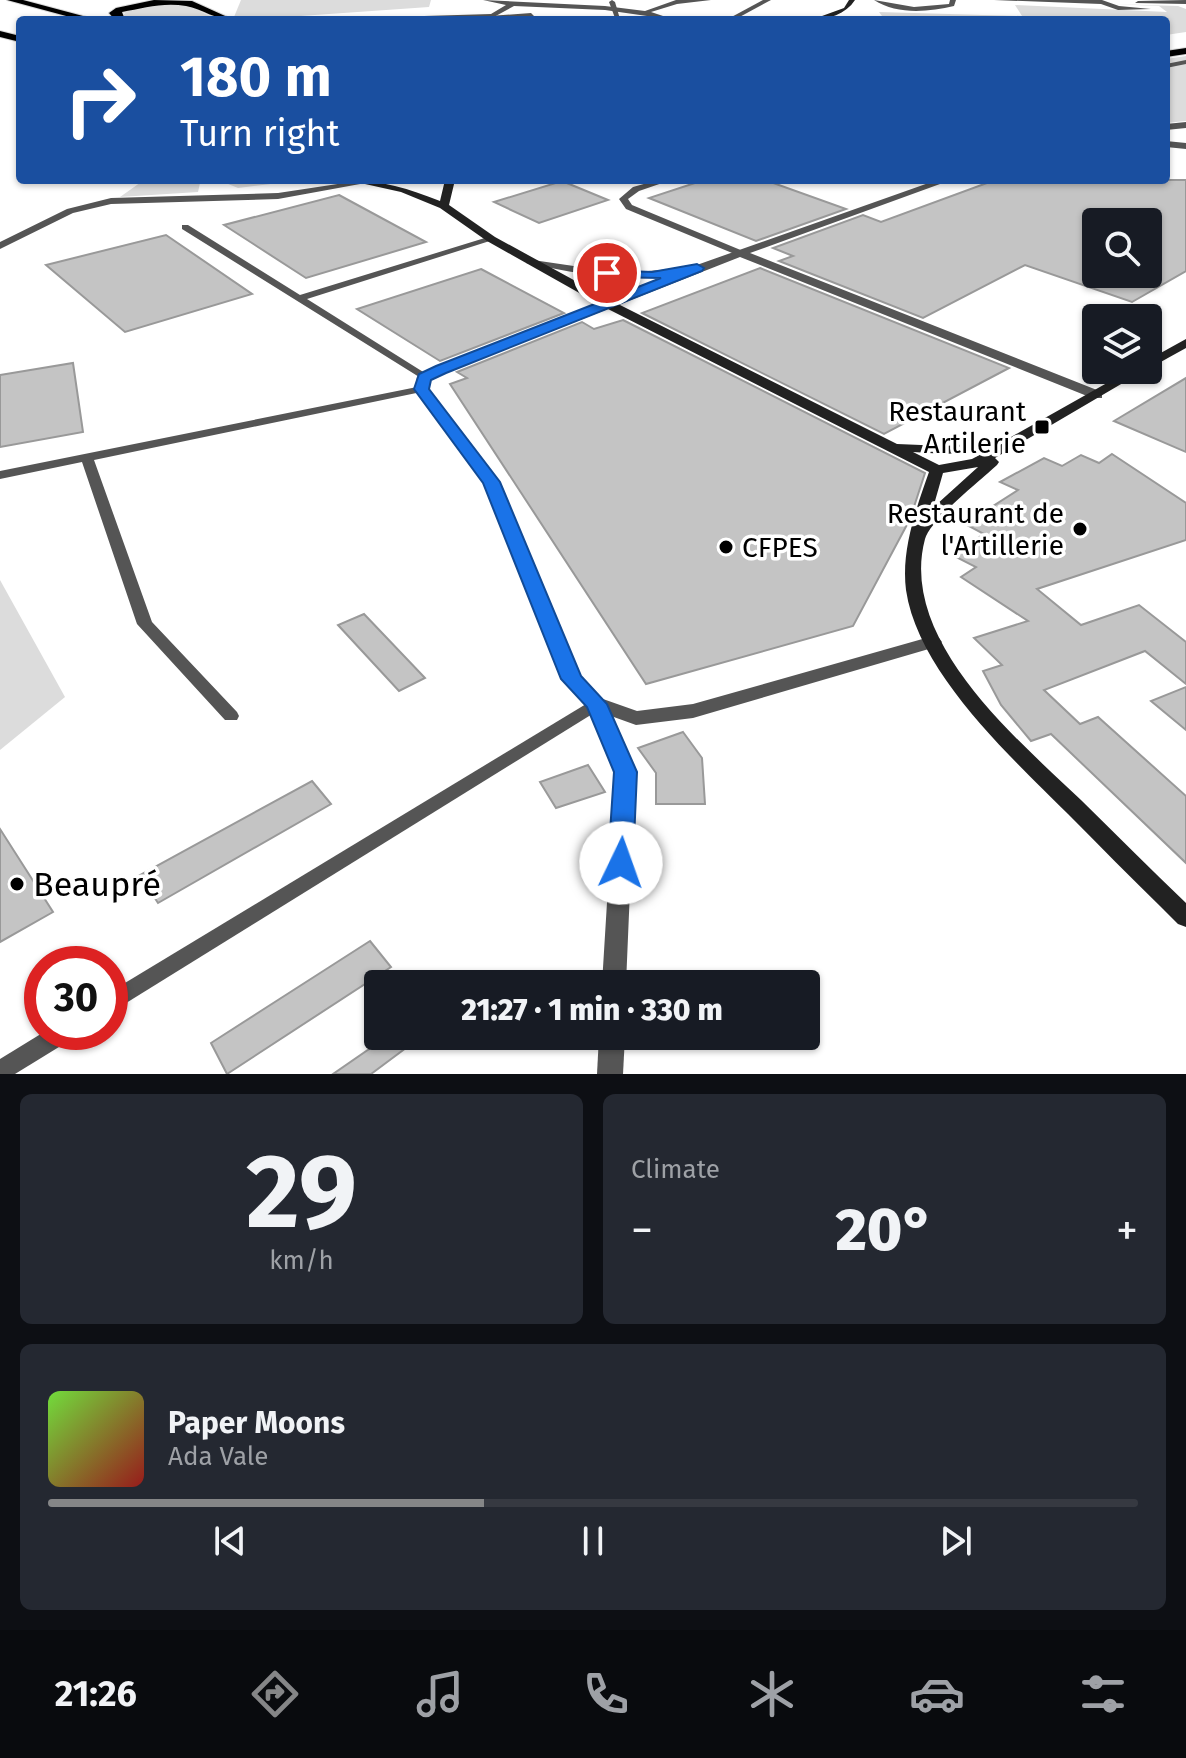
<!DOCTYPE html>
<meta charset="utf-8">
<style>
:root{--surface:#171b24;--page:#242831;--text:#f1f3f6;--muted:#9ea1a6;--line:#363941;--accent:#858687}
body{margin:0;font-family:"Fira Sans",sans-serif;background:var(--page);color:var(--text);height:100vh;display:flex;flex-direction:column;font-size:30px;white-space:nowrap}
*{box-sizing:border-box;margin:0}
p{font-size:26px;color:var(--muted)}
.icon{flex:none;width:44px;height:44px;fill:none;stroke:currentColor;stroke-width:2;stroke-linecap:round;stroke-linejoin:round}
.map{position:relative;height:1074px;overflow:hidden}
.drawer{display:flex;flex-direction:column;gap:20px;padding:20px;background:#0d0f14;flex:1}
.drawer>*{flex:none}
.banner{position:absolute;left:16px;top:16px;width:1154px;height:168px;border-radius:8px;box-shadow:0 2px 6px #0004;background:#1a4fa0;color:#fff;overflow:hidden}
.tools{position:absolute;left:1082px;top:208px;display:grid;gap:16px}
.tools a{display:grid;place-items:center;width:80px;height:80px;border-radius:8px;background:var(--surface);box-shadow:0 2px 6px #0004;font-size:40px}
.speed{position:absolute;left:24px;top:946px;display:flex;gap:16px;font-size:40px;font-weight:700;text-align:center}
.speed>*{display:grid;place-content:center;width:104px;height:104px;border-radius:50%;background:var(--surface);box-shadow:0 2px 6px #0004;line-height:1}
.speed .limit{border:12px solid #d22;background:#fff;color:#111}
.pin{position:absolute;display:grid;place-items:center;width:68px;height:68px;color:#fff;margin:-34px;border:4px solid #fff;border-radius:50%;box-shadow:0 2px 8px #0007}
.me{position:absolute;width:88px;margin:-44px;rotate:3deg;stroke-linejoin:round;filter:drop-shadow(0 0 6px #0008)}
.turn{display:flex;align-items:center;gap:28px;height:168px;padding:0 32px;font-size:36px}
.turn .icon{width:104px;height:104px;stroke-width:2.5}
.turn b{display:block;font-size:56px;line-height:68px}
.big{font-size:60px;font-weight:800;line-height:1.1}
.drawer .card{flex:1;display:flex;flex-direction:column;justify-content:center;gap:12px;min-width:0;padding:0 28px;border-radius:12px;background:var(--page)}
.drawer .dial{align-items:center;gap:0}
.dial b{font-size:104px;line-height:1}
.song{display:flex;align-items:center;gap:24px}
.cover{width:96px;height:96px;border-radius:12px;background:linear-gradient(135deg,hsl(100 70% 55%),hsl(0 70% 35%))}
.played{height:8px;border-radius:4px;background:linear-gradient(90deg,var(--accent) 40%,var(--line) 40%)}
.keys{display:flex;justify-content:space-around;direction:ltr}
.heat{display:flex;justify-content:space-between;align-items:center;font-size:44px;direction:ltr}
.drawer .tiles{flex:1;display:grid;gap:20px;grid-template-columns:1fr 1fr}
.card:last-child{grid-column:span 2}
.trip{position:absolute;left:364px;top:970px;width:456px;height:80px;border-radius:8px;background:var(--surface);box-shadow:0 2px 6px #0004;font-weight:800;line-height:80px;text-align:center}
.tab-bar{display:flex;height:128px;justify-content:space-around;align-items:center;background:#090b0e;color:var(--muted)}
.tab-bar .icon{width:56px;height:56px}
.tab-bar .active{color:var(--accent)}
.tab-bar b{font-size:36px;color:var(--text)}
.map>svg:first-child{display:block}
.green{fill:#dcdcdc}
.building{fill:#c4c4c4;stroke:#999;stroke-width:2;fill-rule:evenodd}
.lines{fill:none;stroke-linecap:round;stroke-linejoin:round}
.highway-casing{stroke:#dbdbdb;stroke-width:2}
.lane{fill:#555;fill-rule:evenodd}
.street{fill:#555;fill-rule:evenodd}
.secondary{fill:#222;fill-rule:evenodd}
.highway{fill:#000;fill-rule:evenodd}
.route{fill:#1a73e8;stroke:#114b97;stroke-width:2}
.poi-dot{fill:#000;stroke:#fff;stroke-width:3}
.labels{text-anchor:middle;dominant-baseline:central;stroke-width:7;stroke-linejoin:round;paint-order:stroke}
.poi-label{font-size:28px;fill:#000;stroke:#fff;text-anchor:end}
.near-poi-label{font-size:34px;fill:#000;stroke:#fff;text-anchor:start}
</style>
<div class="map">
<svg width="1186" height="1074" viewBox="0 0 1186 1074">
<rect width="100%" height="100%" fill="#fff"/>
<g class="green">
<polygon points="241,0 431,0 429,7 243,20 234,17"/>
<path d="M184,4L219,20H128L123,16C131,0 167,4 184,4Z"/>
<polygon points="1112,4 1178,6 1186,9 1186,32 1166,35 1166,20 885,20 879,12 1022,16 1015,5 1167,12 1159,6"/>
<polygon points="1186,56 1186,121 1166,123 1166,59"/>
<polygon points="144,180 304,180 238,188 221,181 200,183 198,192 120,197"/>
<polygon points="0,580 65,697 0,750"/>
</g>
<g class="building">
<polygon points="704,180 765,180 846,209 756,241 649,198"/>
<path d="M995,180H1186V271L1132,302L1025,265L923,318L779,261L793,256L773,248L863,215L881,222ZM1096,222H1148V274H1096Z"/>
<polygon points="562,181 608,200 539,223 494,202"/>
<polygon points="339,195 426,242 306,278 224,225"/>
<polygon points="166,235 252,294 125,332 46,265"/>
<polygon points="760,268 1009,368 884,434 642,313"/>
<polygon points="481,269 564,313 440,361 357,309"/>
<polygon points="623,320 925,473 910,519 853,626 646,684 450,384 467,378 457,372 582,322 594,329"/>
<polygon points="73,363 83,432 0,447 0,375"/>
<polygon points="1186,378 1186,452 1114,421"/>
<polygon points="1112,454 1186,503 1186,540 1037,589 1081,625 1139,605 1186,642 1186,684 1145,651 1044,690 1080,724 1098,717 1186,796 1186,863 1051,734 1031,741 1001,705 983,671 1002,665 974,638 1028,621 961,577 976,567 952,555 984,534 965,524 1018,490 1000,482 1044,458 1062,466 1081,455 1099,463"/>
<polygon points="364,614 425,678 399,691 338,625"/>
<polygon points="1186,687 1186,730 1151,701"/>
<polygon points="683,732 702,758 705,804 656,804 656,773 638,748"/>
<polygon points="588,765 605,792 556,808 540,782"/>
<polygon points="312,781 331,804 158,903 140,875"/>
<polygon points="0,829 53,912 0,942"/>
<polygon points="370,941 391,967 227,1074 211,1043"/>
<polygon points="388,1036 422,1036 371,1074 333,1074"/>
</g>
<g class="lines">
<g class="highway-casing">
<g id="highway">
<polygon points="7,0 23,0 98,20 81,20"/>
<path d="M154,0L192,1L234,20C215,20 203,9 186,6C164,2 143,8 122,12L125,20H115L109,13L116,8Z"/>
<polygon points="0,31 20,36 20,42 0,37"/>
<polygon points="1186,48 1186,54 1166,57 1166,51"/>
</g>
</g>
<g class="lane">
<polygon points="612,0 615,2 620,19 615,18 609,2"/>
<path d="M874,0L914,7L949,4L950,0H956L954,6C928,12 897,15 874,0Z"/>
<polygon points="994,0 1102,0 1119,6 1151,9 1118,10 1101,4"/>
<polygon points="1186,0 1186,4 1135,3 1138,1"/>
<polygon points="531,13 538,20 532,20 529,17 489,16"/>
<polygon points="1186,60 1186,64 1166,68 1166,64"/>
<polygon points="364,180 371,182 278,199 111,204 73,213 0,249 0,242 67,209 111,198 278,193"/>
<polygon points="658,180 671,180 639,191 628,199 632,205 743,251 743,255 737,255 626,209 619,199 633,187"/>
<polygon points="182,225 188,225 300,295 488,237 496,239 307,299 428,375 428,379 424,380 182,229"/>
<polygon points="422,386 428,389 426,391 94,460 152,622 237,712 239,716 237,720 225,720 137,624 82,462 0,479 0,471"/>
<polygon points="596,698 602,700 604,704 602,708 110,1013 110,992"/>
<polygon points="44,1032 75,1032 72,1039 15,1074 0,1074 0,1059"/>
</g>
<g class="street">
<polygon points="483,0 605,6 645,11 676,0 711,0 677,4 651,12 675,20 605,10 514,6 492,18 391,17 491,14 506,5"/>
<polygon points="763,0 771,0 734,20 726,20"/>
<polygon points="1186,122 1186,128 1166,130 1166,124"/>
<polygon points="1166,141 1186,143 1186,149 1166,147"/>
<path d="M937,180H951L750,253L1102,392V398H1092L740,257L430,379L429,389L499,482L580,676L603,699L637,711L693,704L933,636L939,638L942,642L939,646L693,718L636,725L611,716L635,772L626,984H602L615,772L588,707L563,679L484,482L415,389L417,377L436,366L667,276C620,282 575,273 530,264L526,263V259L601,270L636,272L672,269L677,272Z"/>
<polygon points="599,1036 625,1036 623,1074 597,1074"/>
</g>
<g class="secondary">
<path d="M849,0H855C846,14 828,20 811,20L844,8Z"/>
<path d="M347,180C381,180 410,189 440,201L445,180H455L449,205L495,237L614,302L897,444L945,446L1004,441L1130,370H1145L995,458L999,462L997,465C981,480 930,520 925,539C898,640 1017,739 1081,800C1116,834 1150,869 1186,903V927L1178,924L1163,909C1131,878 1100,846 1068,814C1012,758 918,673 906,590C901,550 916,509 929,472L606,308L487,241L440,208L401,192ZM987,451L972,459L939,465L913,452L945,454ZM978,467L936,505L933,508L943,473Z"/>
<polygon points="1186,339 1186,348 1148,369 1148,360"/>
</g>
<use href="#highway" class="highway"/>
</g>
<polygon class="route" points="697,264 704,268 702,271 446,373 431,380 429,389 500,482 581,676 607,704 637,772 633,863 629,870 621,873 612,870 608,863 614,772 587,707 561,679 483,483 414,389 419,374 436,366 661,278 607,277 602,276 602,270 652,272"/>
<g class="poi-dot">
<rect x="1034" y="419" width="16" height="16" rx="4"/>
<circle cx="1080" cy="529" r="8"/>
<circle cx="726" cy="547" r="8"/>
<circle cx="17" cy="884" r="8"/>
</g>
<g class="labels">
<g class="poi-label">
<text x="1026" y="411">Restaurant<tspan x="1026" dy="32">Artilerie</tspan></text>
<text x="1064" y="513">Restaurant de<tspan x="1064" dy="32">l'Artillerie</tspan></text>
<text x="742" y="547" text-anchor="start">CFPES</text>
</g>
<g class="near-poi-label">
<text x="33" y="884">Beaupré</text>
</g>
</g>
</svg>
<div class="tools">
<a><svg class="icon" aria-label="search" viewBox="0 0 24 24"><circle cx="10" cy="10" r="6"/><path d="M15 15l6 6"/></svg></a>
<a><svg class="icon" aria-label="layers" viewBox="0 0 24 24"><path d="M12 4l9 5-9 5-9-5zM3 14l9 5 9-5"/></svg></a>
</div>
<div class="speed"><div class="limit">30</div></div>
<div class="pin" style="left:607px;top:273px;background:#d93025"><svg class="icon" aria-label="arrive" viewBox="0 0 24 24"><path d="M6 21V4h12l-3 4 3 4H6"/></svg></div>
<svg class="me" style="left:621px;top:863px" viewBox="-20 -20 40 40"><circle r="19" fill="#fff"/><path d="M0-13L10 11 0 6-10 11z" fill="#1a73e8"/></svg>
<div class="trip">21:27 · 1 min · 330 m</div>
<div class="banner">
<div class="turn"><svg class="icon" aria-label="right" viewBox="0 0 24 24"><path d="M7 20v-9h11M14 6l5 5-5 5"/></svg><div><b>180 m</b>Turn right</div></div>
</div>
</div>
<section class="drawer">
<div class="tiles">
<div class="card dial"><b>29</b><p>km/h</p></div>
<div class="card"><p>Climate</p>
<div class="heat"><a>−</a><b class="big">20°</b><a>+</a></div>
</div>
<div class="card">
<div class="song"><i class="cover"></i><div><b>Paper Moons</b><p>Ada Vale</p></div></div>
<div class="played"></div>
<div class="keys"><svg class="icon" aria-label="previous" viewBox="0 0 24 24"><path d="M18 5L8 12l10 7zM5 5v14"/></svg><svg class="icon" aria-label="pause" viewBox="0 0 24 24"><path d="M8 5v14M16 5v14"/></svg><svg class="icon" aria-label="next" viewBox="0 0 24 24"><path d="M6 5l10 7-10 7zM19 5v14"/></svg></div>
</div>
</div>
</section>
<nav class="tab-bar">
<b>21:26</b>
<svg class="icon active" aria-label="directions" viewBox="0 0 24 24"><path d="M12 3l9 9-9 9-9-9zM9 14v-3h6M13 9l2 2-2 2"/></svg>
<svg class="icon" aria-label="music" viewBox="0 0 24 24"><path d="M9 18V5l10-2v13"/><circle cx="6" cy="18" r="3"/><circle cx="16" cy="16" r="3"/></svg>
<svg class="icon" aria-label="phone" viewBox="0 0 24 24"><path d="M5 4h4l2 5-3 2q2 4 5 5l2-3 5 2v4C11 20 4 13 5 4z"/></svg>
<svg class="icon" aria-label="climate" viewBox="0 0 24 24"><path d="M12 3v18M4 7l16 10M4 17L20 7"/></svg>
<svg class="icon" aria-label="car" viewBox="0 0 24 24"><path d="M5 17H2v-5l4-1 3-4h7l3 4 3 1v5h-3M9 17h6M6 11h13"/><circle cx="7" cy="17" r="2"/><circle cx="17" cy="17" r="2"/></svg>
<svg class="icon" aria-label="filters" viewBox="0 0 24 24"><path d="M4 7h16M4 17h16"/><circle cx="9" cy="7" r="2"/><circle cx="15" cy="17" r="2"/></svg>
</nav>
